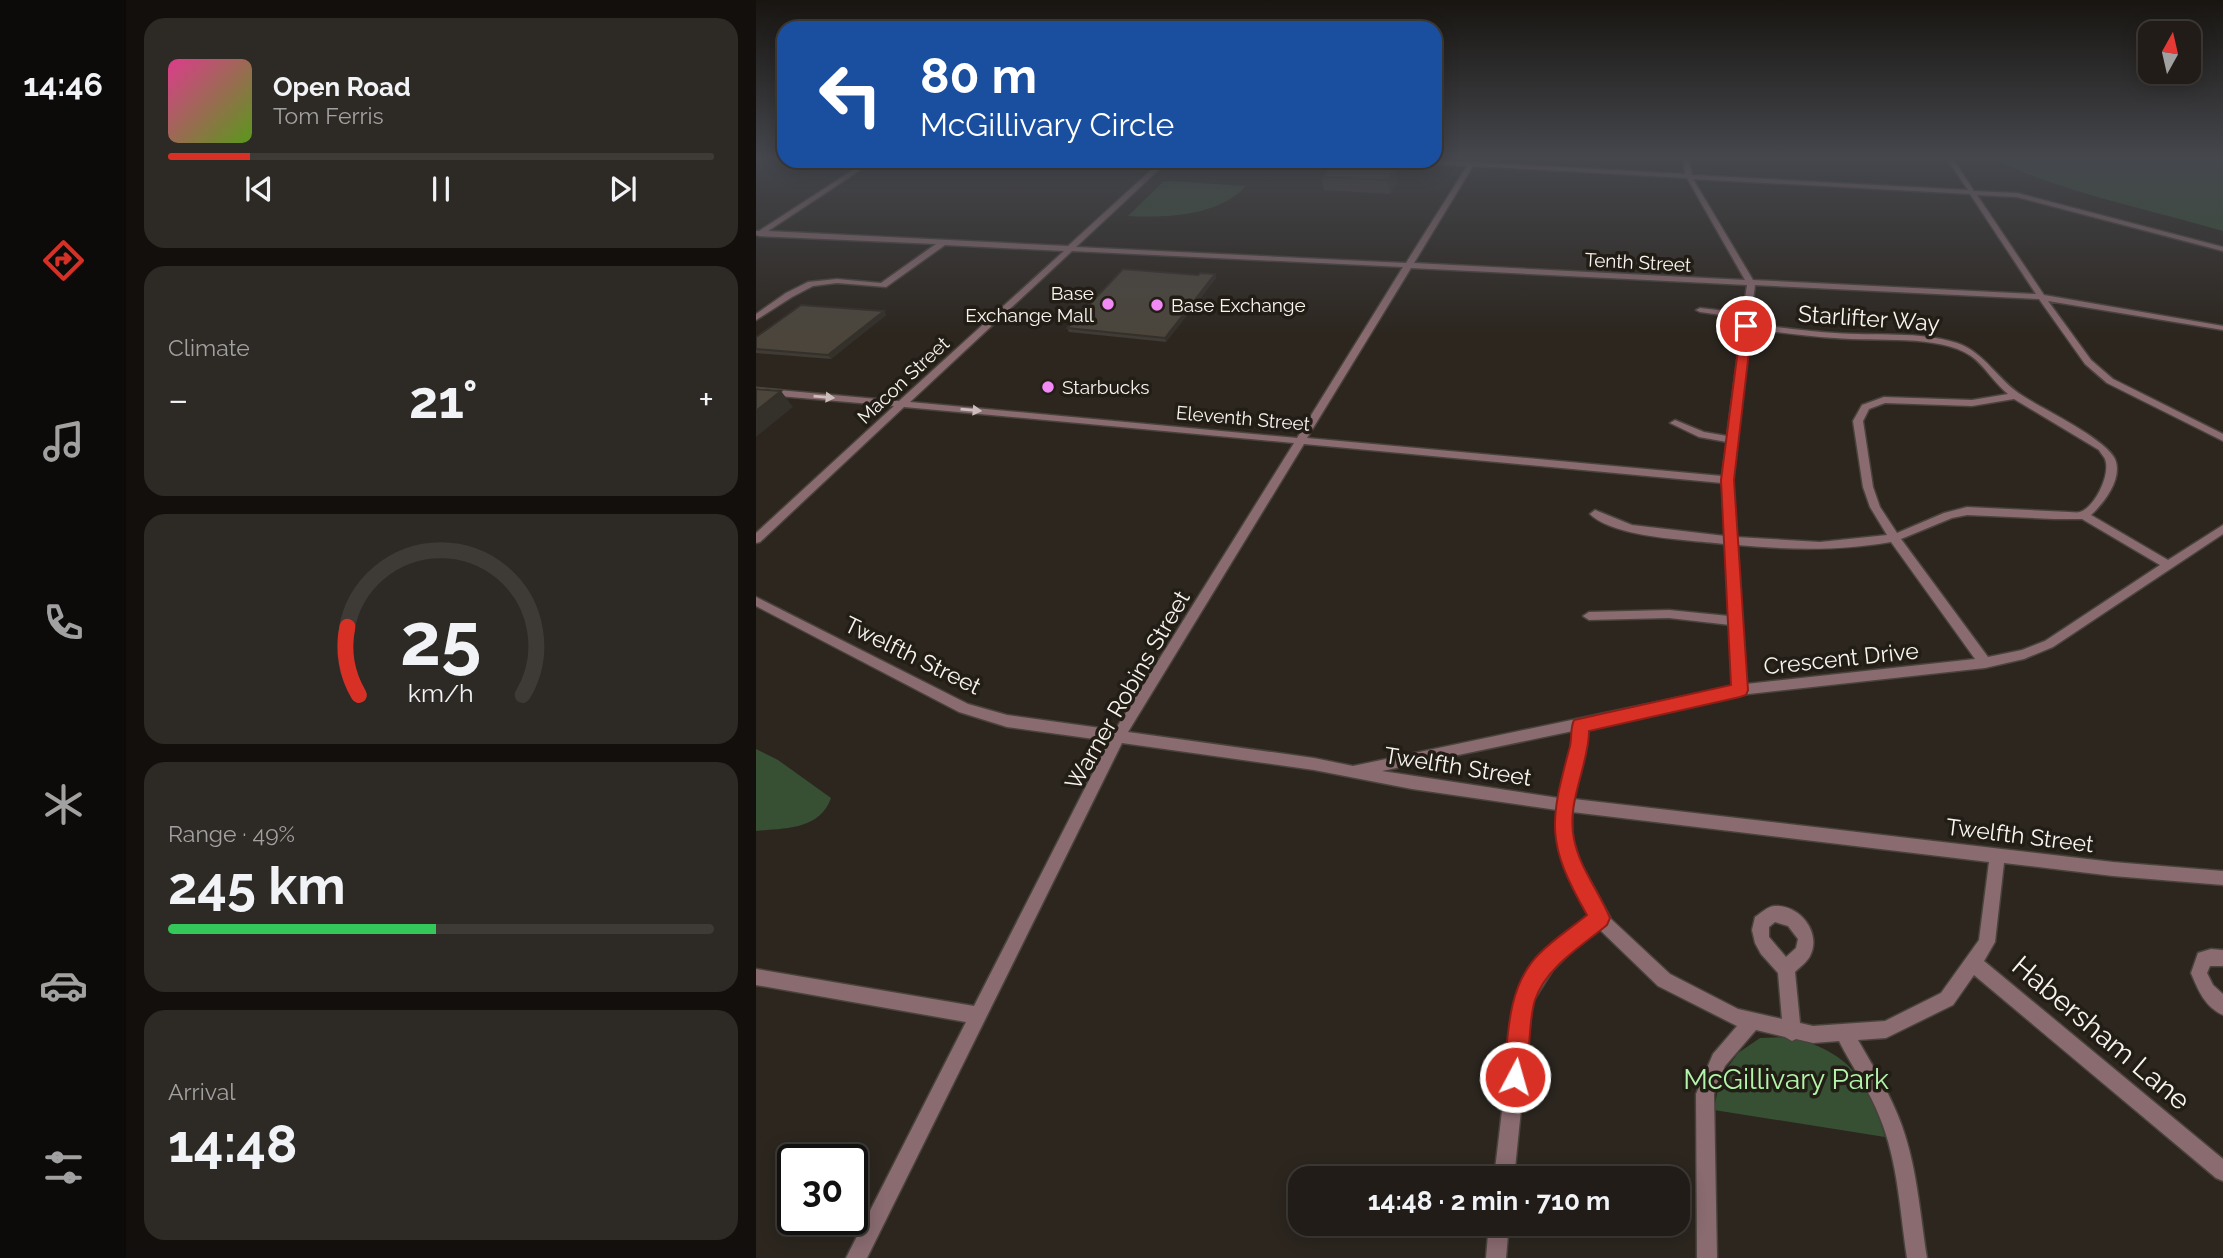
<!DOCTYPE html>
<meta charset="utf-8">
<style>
:root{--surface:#211c17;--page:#2d2924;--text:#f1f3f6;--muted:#a2a1a1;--line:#3e3a36;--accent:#d93025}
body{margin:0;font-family:Raleway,sans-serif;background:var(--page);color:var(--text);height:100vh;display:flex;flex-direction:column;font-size:26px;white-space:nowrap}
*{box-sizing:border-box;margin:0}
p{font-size:23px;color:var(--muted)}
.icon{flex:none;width:38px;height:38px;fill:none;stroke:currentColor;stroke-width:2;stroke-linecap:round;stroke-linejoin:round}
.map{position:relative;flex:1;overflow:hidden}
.side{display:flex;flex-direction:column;gap:18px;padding:18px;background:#120f0d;width:630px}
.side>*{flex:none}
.hud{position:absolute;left:21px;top:21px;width:665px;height:147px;border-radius:21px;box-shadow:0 4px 18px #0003,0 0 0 2px var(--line);background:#1a4fa0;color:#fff;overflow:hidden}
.needle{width:46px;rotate:8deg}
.tools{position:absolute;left:1382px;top:21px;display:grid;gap:14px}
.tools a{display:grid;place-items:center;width:63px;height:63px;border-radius:14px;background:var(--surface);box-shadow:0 4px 18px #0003,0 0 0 2px var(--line);font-size:35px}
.speed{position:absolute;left:21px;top:1144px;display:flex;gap:14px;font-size:35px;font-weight:700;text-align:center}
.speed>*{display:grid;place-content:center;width:91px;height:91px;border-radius:50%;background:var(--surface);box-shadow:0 4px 18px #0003,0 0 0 2px var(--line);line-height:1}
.speed .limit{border:4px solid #111;border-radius:10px;background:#fff;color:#111}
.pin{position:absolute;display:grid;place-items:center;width:60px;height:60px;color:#fff;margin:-30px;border:4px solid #fff;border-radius:50%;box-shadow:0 2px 7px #0007}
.me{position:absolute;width:77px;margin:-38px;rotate:6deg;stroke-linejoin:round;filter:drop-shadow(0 0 5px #0008)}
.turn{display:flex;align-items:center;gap:24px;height:147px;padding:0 28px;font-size:32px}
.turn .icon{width:91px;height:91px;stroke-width:2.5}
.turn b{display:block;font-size:49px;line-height:60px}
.big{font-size:52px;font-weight:700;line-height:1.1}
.side .tile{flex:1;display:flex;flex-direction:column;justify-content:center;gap:10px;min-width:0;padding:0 24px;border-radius:21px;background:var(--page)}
.side .dial{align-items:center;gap:0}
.dial svg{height:182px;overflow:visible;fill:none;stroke:var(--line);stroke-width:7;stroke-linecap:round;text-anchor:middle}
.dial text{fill:var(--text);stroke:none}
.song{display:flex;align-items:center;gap:21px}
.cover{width:84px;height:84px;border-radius:10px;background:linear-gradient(135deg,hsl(330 70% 55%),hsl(90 70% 35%))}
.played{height:7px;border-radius:4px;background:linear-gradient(90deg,var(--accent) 15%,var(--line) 15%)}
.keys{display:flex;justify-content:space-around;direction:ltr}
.heat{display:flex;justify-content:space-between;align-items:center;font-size:38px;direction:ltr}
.charge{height:10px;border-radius:5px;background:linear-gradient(90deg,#34c759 49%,var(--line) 0)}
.trip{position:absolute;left:532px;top:1166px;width:402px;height:70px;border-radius:21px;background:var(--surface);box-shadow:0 4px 18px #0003,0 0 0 2px var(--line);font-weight:700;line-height:70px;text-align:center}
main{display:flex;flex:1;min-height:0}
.tabs{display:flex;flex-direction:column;width:126px;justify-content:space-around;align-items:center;background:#0d0b09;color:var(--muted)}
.tabs .icon{width:49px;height:49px}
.tabs .selected{color:var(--accent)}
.tabs b{font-size:32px;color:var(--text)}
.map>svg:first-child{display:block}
.green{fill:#375034}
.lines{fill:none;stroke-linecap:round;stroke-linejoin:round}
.minor-casing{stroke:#49433c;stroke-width:3}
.minor{fill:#896b70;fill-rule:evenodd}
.wall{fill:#403b34}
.shaded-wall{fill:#34302a}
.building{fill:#4b453c;stroke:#34302a;stroke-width:2}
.oneway{fill:#ccbdbc}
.route{fill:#d93025;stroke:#8d1f18;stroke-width:2}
.poi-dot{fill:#f18af4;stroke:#221d15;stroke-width:2.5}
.labels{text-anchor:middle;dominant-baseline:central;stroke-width:7;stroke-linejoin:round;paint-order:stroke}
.far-street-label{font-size:19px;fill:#f8f4ef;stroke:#221d15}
.far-poi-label{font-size:19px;fill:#f8f4ef;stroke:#221d15;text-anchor:start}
.street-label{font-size:23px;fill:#f8f4ef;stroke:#221d15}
.near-street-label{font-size:28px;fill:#f8f4ef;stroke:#221d15}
.near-park-label{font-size:28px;fill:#b3f5ab;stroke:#221d15}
</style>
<main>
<nav class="tabs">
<b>14:46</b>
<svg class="icon selected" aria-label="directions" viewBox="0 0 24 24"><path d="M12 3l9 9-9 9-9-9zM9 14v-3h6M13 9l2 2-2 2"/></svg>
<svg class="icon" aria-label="music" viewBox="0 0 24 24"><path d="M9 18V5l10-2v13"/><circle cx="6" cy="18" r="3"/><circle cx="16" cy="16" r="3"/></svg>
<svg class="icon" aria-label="phone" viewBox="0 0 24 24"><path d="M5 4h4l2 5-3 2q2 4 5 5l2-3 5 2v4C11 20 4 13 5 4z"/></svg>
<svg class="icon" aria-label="climate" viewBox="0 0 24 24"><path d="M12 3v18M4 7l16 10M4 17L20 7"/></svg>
<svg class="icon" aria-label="car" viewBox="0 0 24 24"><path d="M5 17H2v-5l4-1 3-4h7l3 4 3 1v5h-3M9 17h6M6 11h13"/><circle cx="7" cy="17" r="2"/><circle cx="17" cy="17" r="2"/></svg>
<svg class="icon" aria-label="filters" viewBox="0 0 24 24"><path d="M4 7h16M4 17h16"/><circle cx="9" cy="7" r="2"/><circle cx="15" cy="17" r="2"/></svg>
</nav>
<section class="side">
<div class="tile">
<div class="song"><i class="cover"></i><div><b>Open Road</b><p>Tom Ferris</p></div></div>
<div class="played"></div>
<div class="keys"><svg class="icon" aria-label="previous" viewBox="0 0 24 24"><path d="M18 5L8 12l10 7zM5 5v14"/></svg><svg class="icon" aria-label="pause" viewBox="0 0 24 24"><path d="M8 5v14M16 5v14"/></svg><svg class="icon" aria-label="next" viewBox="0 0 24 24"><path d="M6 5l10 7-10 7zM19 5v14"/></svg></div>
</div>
<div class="tile"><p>Climate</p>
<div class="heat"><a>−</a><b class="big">21°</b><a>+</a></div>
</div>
<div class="tile dial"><svg viewBox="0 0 100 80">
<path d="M14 69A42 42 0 1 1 86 69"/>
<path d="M14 69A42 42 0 0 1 9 39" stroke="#d93025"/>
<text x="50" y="56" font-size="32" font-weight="700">25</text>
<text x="50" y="72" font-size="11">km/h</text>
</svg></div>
<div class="tile"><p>Range · 49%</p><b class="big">245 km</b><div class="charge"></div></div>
<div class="tile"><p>Arrival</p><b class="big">14:48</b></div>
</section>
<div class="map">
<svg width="1467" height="1258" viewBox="0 0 1467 1258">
<rect width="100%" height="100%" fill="#2c261f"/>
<g class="green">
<path d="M1238,159H1467V231C1390,208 1310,194 1238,159Z"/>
<path d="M412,181L490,186C463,216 410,218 372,216L407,182Z"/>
<path d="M0,749L22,760L75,798C64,830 29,828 0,831Z"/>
<path d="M1033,1037C1093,1051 1112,1080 1129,1137L958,1110L964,1078L982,1053L1004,1038Z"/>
</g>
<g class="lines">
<g class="minor-casing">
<g id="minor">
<path d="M927,159H933L936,175L1212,190L1191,159H1197L1218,191L1261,193L1467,247V251L1261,197L1221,195L1288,295L1467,326V330L1292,301L1335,360L1357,379L1467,434V441L1351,383L1329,364L1283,299L999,285L994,324C1022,327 1051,331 1079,333C1118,336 1165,331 1201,343C1230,353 1242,381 1267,396C1287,409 1350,439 1359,459C1367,478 1349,502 1335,515L1412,560L1467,525V534L1297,647L1268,659L1229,668L984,695L831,728L827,758L818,799L1357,862L1467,871V885L1357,876L1248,863L1239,942L1228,961L1467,1159V1181L1460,1178L1218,975L1197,1005L1130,1038L1102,1040C1118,1068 1135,1095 1146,1126C1161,1168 1164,1214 1171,1258H1151C1144,1212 1142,1162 1124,1118C1114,1091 1096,1067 1083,1041L1057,1043L1040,1039L1036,1041L1029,1037L1000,1030L969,1066L958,1094L961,1258H941L940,1094L957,1054L981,1026L902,986L843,929L815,952L797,970L776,1003L758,1178H738L759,1002C775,963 803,940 835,915C817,880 797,852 801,810L656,789L558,770L366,743L111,1258H90L210,1022L0,985V969L218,1006L353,741L251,727L203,712L0,606V597L212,704L251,715L359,730L538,443L148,407L4,542L0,543V533L138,406L0,394V388L143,401L308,251L189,245L130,287L81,283L57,286L36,297L0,320V314L30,293L52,282L81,279L125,283L180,244L3,236L0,235V231H3L111,161H118L12,231L312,246L405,161H412L320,247L650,263L711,166L660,163L657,161L679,160L929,174ZM717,166L931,178L989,280L658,263ZM937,179L1214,194L1280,294L997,280ZM316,251L647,267L541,438L154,402ZM655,268L991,285L987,313L944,308L940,310L944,312L987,318L971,436L948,432L919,420L914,423L943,437L971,442L966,476L551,438ZM994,329C1022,332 1050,336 1079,338C1118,342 1183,334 1215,356C1228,365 1239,384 1252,394L1216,400L1128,397L1106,405L1097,421L1107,487L1114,507L1131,535L1064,542L980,537L976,480ZM1258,399L1343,450C1344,452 1348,457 1349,459C1355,474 1339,507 1324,512C1321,513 1317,512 1313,512L1211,507L1188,513L1141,533L1124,507L1117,487L1107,421L1113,409L1129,403L1216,406ZM548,444L966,483L969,536L876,525L839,510L834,514C858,538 935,540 969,544L973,616L913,610L833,612L827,616L833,620L913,618L974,625L977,686L597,766L558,758L372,732ZM1211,515L1298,519H1326L1404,565L1289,641L1266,650L1232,657L1145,539L1196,518ZM1135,542L1219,659L990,684L981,545C1033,550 1084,551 1135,542ZM817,731L813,758L803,798L626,771ZM816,812L1233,862L1223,940L1185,993L1129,1021L1057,1026L1044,1023L1039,972C1044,967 1051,962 1054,956C1066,933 1044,904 1018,906C1011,907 1005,913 999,917L996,930L999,943L1005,954L1022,973L1026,1019L982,1009L914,974L855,919L819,853L816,838ZM1019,922L1032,926L1042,939L1040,948L1030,957L1013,937V927Z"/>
<path d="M1455,949L1467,950V966H1454L1451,973L1457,985L1467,994V1015C1449,1007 1442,990 1435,973L1442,953Z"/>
<polygon points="733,1223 753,1223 750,1258 730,1258"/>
</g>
</g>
<use href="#minor" class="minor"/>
</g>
<g class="wall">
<polygon points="577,164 641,183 634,194 568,190 566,177"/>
<polygon points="459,274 460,278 410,342 313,332 311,328 442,275"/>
<polygon points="128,311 130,315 75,359 0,353 0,337"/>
</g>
<g class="shaded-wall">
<polygon points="640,169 641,183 634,194 632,180"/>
<polygon points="459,274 460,278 410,342 409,338"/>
<polygon points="128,311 130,315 75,359 72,355"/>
<polygon points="25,391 37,407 0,437 0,411"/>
</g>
<g class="building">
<polygon points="577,164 640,169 632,180 566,177"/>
<polygon points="367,269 442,275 444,273 459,274 409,338 311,328"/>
<polygon points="45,305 128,311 72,355 0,349 0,337"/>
<polygon points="0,389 25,391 0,411"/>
</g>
<defs><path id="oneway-solid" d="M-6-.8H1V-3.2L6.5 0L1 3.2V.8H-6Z" transform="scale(1.75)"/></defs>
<g class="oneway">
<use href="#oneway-solid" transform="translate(68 397) rotate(5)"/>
<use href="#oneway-solid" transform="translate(215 410) rotate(5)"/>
</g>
<linearGradient id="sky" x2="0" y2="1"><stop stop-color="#181511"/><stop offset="0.47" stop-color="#45474d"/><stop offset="1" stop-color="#45474d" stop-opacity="0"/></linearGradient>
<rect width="1467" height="335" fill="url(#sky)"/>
<path class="route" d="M990,323L996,326L978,480L992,690L990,695L984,697L833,731C833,765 810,802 818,839C824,869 843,891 854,918L851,925C826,946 790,967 779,1000C772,1023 774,1053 771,1077L768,1085L759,1089L751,1085L748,1077C752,1035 751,985 784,953C798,939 815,928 831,915C790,843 793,824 814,746C816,738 814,729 818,720L975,685L965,480L985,326Z"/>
<g class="poi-dot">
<circle cx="352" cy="304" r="7"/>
<circle cx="401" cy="305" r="7"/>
<circle cx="292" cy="387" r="7"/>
</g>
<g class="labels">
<g class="far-street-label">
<text transform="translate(882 262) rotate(3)">Tenth Street</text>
<text transform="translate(147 380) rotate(-43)">Macon Street</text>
<text transform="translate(487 418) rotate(5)">Eleventh Street</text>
</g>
<g class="far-poi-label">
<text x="338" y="293" text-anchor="end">Base<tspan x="338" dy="22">Exchange Mall</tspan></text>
<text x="415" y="305">Base Exchange</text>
<text x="306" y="387">Starbucks</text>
</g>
<g class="street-label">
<text transform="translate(1113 318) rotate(4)">Starlifter Way</text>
<text transform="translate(157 655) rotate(26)">Twelfth Street</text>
<text transform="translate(1085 658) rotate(-6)">Crescent Drive</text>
<text transform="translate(371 690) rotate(-60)">Warner Robins Street</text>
<text transform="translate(702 766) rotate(9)">Twelfth Street</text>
<text transform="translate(1264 835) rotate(7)">Twelfth Street</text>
</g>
<g class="near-street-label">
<text transform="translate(1345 1033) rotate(40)">Habersham Lane</text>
</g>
<g class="near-park-label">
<text x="1030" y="1079">McGillivary Park</text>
</g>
</g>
</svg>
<div class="tools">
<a><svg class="needle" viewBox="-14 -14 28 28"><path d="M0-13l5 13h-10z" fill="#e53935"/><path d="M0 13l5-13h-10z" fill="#a2a1a1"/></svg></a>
</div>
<div class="speed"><div class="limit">30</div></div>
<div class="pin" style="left:990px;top:326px;background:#d93025"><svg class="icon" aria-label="arrive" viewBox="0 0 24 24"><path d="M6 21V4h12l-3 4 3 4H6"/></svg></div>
<svg class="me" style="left:759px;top:1077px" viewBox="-20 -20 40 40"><circle r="17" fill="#d93025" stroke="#fff" stroke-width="3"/><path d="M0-11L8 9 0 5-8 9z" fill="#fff"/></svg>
<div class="trip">14:48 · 2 min · 710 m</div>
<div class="hud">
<div class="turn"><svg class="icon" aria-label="left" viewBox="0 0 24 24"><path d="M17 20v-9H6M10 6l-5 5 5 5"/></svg><div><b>80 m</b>McGillivary Circle</div></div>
</div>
</div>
</main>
